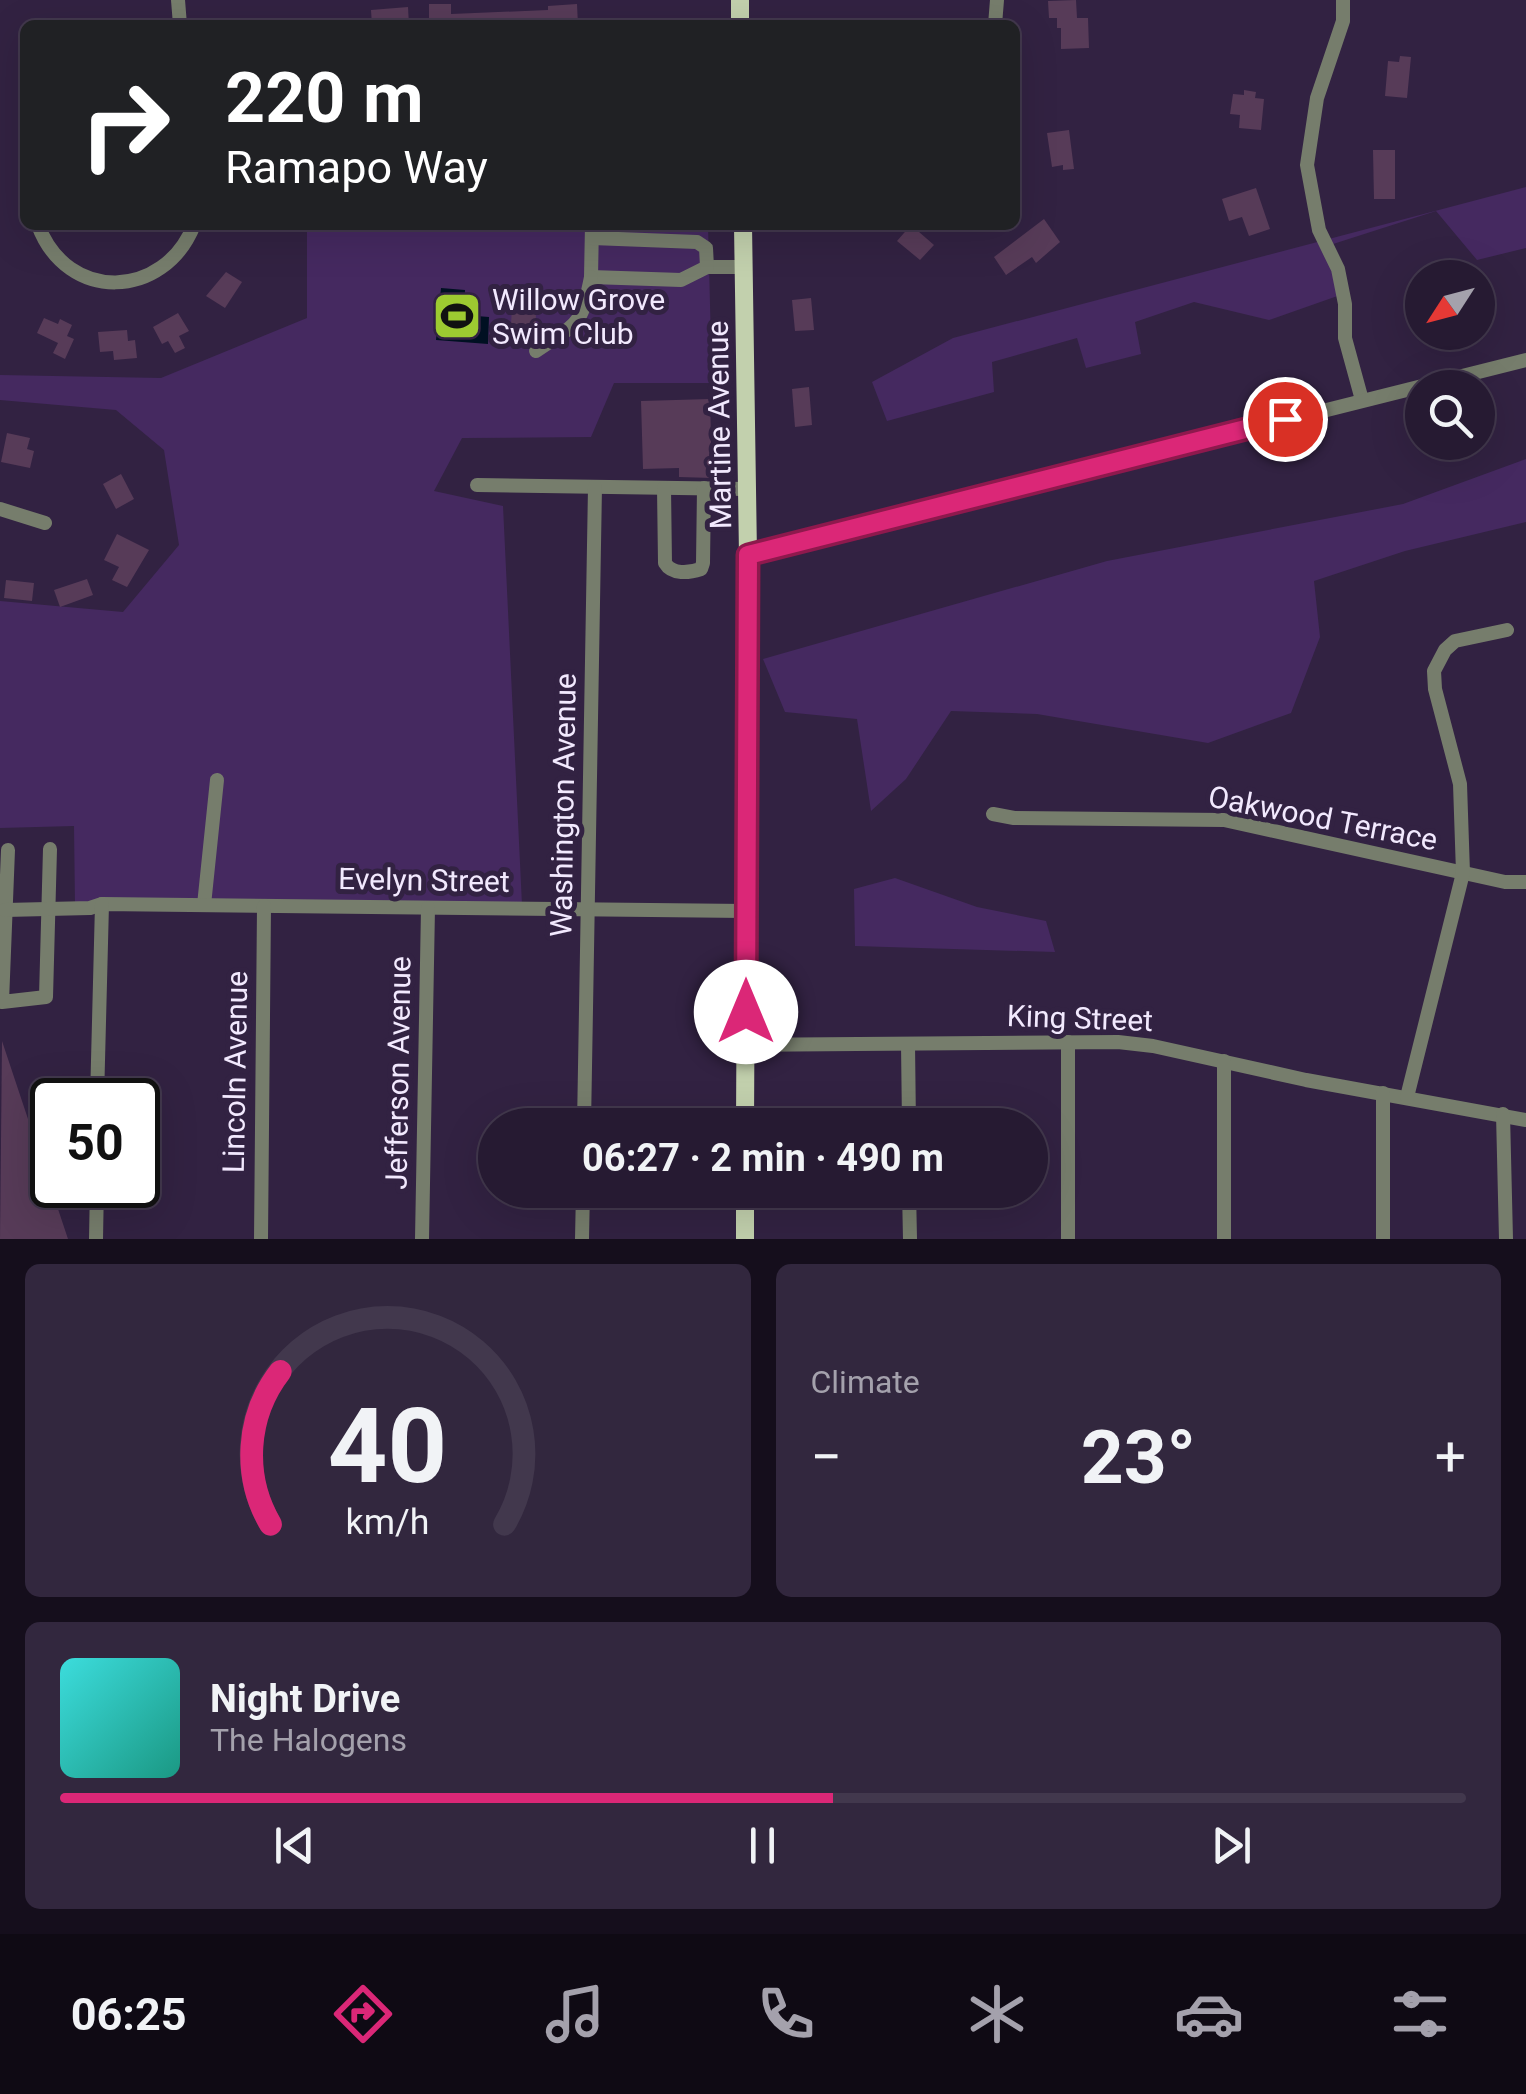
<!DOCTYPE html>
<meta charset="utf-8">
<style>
:root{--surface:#261a32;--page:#32273e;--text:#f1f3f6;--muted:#a4a1ac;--line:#42384d;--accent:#db2777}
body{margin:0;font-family:Roboto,sans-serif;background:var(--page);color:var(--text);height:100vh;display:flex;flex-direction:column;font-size:38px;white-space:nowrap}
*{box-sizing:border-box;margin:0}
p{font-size:32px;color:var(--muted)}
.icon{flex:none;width:55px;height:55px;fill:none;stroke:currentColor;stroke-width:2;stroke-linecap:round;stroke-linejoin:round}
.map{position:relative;height:1239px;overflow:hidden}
.sheet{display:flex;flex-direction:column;gap:25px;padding:25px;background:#150e1c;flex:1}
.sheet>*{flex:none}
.guide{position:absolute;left:20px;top:20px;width:1000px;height:210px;border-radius:15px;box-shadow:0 10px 40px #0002,0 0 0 2px var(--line);background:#202124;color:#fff;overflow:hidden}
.needle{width:65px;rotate:234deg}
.controls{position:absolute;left:1405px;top:260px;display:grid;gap:20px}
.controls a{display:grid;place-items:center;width:90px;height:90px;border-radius:50%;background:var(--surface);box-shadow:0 10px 40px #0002,0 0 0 2px var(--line);font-size:50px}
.speed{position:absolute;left:30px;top:1078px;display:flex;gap:20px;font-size:50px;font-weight:700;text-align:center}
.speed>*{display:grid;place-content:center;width:130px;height:130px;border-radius:50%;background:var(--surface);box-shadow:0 10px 40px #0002,0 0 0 2px var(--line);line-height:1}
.speed .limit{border:5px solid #111;border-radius:15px;background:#fff;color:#111}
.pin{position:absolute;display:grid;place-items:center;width:85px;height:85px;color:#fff;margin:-42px;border:5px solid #fff;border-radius:50%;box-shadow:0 2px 10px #0007}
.me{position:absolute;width:110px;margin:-55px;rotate:0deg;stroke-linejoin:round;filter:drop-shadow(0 0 8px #0008)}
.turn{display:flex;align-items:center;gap:35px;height:210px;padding:0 40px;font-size:45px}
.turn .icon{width:130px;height:130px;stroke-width:2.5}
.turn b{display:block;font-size:70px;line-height:85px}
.big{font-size:75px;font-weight:700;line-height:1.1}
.sheet .widget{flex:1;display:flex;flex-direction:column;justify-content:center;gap:15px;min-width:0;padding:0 35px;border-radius:15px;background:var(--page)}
.sheet .dial{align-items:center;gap:0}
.dial svg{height:260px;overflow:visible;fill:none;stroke:var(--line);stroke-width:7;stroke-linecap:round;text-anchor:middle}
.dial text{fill:var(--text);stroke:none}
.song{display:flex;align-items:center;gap:30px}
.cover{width:120px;height:120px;border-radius:15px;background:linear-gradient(135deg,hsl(180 70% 55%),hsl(170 70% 35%))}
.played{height:10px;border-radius:5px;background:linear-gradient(90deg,var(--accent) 55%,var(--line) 55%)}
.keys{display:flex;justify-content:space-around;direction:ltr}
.heat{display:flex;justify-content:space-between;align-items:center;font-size:55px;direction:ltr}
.sheet .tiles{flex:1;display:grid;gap:25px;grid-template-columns:1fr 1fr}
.widget:last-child{grid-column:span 2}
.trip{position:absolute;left:478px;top:1108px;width:570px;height:100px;border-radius:50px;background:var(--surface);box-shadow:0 10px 40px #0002,0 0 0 2px var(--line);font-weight:700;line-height:100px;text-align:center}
.menu{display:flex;height:160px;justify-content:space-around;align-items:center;background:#0f0a14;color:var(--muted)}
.menu .icon{width:70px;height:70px}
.menu .current{color:var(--accent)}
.menu b{font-size:45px;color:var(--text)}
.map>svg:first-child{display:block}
.green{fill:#452960}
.water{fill:#001022}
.building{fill:#573b58}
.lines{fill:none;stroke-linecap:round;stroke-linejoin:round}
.minor{stroke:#767d6c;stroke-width:14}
.major{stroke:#c2d0ad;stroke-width:18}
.route-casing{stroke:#8e194d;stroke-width:25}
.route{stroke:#db2777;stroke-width:18}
.labels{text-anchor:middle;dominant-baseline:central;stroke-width:10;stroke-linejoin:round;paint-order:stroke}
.poi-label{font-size:30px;fill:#f2e9fe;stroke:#322242;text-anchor:start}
.street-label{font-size:30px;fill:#f2e9fe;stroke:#322242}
</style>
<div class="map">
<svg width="1526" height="1239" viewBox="0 0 1526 1239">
<rect width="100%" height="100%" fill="#322242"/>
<g class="green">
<polygon points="1526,187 1526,248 1477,260 1436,211 1330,245 1346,293 1269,320 1194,302 1135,322 1141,354 1086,368 1077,338 992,362 994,392 887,421 872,382 953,338"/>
<polygon points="307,225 708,225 712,383 614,383 591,437 462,438 434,491 503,506 522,905 75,906 74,826 0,828 0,601 123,612 179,545 164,450 116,410 0,400 0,375 161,378 307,318"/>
<polygon points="1526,459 1526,522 1405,551 1314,581 1320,637 1291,713 1208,743 1037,714 951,711 906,779 871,811 857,719 785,712 763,659 1107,561 1403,504"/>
<polygon points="895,878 977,907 1046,921 1055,952 855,946 854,889"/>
</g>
<polygon class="water" points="441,288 465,290 464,315 489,317 488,344 436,340"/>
<g class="building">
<polygon points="1076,0 1077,18 1088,18 1089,48 1061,49 1061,28 1057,28 1057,18 1049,18 1048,1"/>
<polygon points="429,4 451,4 451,14 548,10 548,6 577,4 578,25 429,25"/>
<polygon points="408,7 409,25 372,25 371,10"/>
<polygon points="1400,56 1411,57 1407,98 1385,96 1388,61 1399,62"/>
<polygon points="1244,90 1256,92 1255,98 1264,99 1261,130 1239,128 1240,115 1230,114 1233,94 1244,95"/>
<polygon points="1069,130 1074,169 1063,170 1063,165 1052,167 1047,133"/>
<polygon points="1373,150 1395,150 1395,199 1374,199"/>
<polygon points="1256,188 1270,229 1249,236 1242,217 1229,221 1222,199"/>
<polygon points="1044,219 1060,242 1036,263 1032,257 1006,275 994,257"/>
<polygon points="911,225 934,245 920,260 897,241"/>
<polygon points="226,272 242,282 225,308 206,296"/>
<polygon points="513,287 537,288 535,339 528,345 510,344"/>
<polygon points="811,298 814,330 795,331 792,300"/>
<polygon points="178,313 189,331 179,336 185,348 175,353 168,341 162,344 153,327"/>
<polygon points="44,318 58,324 60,319 72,325 67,336 74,339 65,359 53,353 58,343 37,333"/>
<polygon points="127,330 128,341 135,340 137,358 114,360 113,351 100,352 98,332"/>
<polygon points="809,387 812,425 795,427 792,389"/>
<polygon points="710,399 712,478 679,477 679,468 643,469 641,401"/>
<polygon points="7,433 30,438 27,449 34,451 30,468 1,462"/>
<polygon points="121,474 134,499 116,509 103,484"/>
<polygon points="117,534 149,550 127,587 112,580 119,567 104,560"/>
<polygon points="87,579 93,595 60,607 54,590"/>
<polygon points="6,580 34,583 32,601 4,598"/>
<polygon points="2,1041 68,1239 0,1239"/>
</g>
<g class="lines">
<g class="minor">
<polyline points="178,0 180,25"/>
<polyline points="1343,0 1343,21 1317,98 1307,165 1319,230 1338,269 1345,304 1345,338 1362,400"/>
<polyline points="995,25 997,0"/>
<path d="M38,225C67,303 164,300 194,225"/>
<polyline points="592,225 591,277 681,280 707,267 744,267"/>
<polyline points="592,238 697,242 706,248 707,267"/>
<path d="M536,351C578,322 581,328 591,277"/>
<polyline points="477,485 746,489"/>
<path d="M664,488L665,563C672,575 689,573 701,569L703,563L704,488"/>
<polyline points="0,509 45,523"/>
<polyline points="748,555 1526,360"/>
<polyline points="993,814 1014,818 1224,820 1505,882 1526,882"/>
<polyline points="8,850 2,1002 46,997 50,849"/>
<polyline points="204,905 217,780"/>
<polyline points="5,910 90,908 102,904 746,911"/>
<polyline points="1068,1042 1068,1239"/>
<polyline points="908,1044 909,1125"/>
<polyline points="745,1045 1118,1042 1153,1046 1306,1080 1526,1120"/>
<polyline points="1407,1097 1463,873 1460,784 1435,689 1434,671 1445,650 1455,641 1507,630"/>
<polyline points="97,1100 102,904"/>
<polyline points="1503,1114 1506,1239"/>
<polyline points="584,1125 595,487"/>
<polyline points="909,1190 910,1239"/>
<polyline points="96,1239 97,1185"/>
<polyline points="261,1239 264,906"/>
<polyline points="422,1239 428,908"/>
<polyline points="582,1239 583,1190"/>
<polyline points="1224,1239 1224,1061"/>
<polyline points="1383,1239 1383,1093"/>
</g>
<g class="major">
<polyline points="740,0 740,25"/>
<polyline points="743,225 748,555 745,1125"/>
<polyline points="745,1239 745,1190"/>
</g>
</g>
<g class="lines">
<g class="route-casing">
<polyline id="route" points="746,1012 748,555 1285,419"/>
</g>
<use href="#route" class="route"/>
</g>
<defs>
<g id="stadium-square" transform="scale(2.5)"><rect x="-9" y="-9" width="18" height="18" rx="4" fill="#9dca31" stroke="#322242"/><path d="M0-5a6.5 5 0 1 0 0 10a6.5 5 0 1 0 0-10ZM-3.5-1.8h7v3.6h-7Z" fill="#111"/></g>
</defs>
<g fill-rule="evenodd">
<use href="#stadium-square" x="457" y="316"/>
</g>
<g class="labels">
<g class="poi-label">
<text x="492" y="299">Willow Grove<tspan x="492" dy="34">Swim Club</tspan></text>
</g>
<g class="street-label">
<text transform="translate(719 425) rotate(-91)">Martine Avenue</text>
<text transform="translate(563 805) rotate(-89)">Washington Avenue</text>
<text transform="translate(1323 818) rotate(11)">Oakwood Terrace</text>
<text transform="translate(424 880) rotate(1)">Evelyn Street</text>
<text transform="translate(1080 1018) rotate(2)">King Street</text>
<text transform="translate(235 1072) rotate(-89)">Lincoln Avenue</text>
<text transform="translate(398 1073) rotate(-89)">Jefferson Avenue</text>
</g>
</g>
</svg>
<div class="controls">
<a><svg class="needle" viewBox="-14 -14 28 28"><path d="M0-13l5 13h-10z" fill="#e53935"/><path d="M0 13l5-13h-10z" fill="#a4a1ac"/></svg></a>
<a><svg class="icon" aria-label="search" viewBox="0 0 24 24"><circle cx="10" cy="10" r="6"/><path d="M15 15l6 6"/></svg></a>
</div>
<div class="speed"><div class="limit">50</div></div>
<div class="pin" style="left:1285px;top:419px;background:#d93025"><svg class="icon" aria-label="arrive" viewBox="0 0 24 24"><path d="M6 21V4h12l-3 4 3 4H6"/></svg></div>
<svg class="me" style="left:746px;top:1012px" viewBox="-20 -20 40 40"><circle r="19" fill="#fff"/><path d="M0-13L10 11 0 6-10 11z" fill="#db2777"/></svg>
<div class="trip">06:27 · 2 min · 490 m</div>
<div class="guide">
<div class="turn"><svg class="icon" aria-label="right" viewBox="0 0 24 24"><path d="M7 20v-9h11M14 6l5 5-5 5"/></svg><div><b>220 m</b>Ramapo Way</div></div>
</div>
</div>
<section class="sheet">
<div class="tiles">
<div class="widget dial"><svg viewBox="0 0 100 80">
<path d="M14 69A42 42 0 1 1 86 69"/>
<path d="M14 69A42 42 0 0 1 17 22" stroke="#db2777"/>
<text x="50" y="56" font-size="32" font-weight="700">40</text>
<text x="50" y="72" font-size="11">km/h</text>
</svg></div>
<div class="widget"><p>Climate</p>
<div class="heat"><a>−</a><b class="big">23°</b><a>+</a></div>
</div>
<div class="widget">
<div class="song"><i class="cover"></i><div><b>Night Drive</b><p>The Halogens</p></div></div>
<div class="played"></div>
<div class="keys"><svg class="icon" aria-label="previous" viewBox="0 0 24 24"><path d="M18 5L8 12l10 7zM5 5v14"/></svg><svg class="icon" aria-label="pause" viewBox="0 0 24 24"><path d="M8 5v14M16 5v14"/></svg><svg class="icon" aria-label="next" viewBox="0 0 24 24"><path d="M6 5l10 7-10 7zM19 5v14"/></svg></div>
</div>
</div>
</section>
<nav class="menu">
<b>06:25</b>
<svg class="icon current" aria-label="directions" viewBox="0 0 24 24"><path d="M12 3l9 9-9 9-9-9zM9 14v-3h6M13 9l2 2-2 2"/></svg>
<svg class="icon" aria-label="music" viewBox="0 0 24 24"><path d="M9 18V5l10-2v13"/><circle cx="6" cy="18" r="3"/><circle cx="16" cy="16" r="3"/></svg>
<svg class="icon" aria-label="phone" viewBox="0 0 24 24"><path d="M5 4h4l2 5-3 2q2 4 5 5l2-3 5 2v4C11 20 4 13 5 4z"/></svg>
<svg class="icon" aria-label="climate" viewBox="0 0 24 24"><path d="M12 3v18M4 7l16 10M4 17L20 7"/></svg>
<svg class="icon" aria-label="car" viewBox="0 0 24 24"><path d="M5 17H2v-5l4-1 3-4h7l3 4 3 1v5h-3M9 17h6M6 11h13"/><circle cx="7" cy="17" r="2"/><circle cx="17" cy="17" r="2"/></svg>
<svg class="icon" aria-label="filters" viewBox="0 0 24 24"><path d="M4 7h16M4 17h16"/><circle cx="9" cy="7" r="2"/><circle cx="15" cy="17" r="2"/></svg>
</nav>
